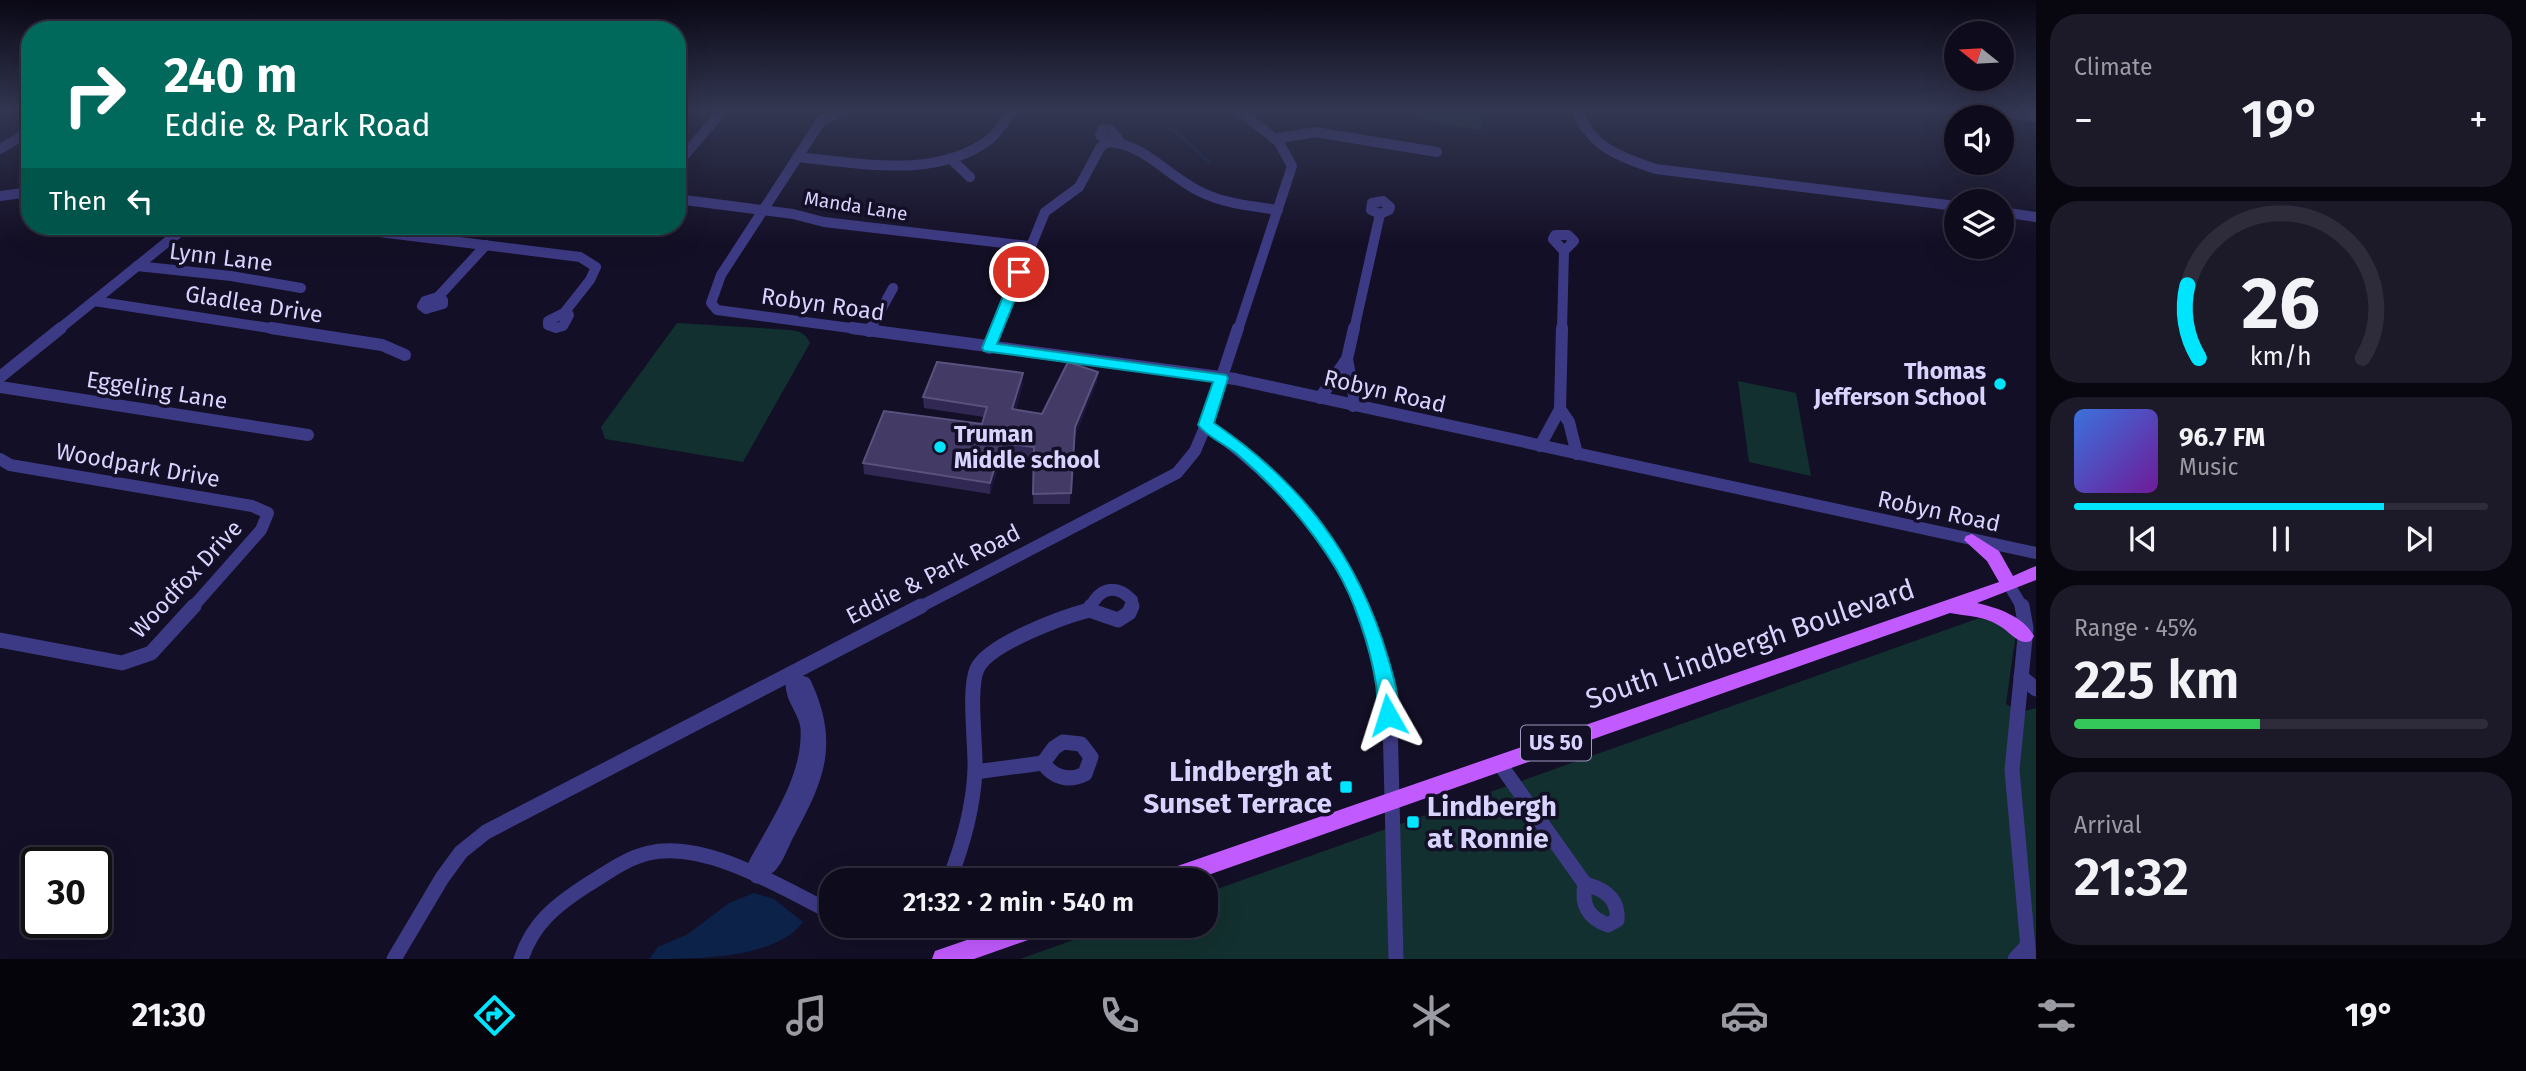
<!DOCTYPE html>
<meta charset="utf-8">
<style>
:root{--surface:#0e0b1c;--page:#1c1929;--text:#f1f3f6;--muted:#9b9ba3;--line:#2e2b3b;--accent:#00e5ff}
body{margin:0;font-family:"Fira Sans",sans-serif;background:var(--page);color:var(--text);height:100vh;display:flex;flex-direction:column;font-size:26px;white-space:nowrap}
*{box-sizing:border-box;margin:0}
p{font-size:23px;color:var(--muted)}
.icon{flex:none;width:38px;height:38px;fill:none;stroke:currentColor;stroke-width:2;stroke-linecap:round;stroke-linejoin:round}
.map{position:relative;flex:1;overflow:hidden}
.details{display:flex;flex-direction:column;gap:14px;padding:14px;background:#08060f;width:490px}
.details>*{flex:none}
.top-card{position:absolute;left:21px;top:21px;width:665px;height:214px;border-radius:28px;box-shadow:0 7px 28px #0002,0 0 0 2px var(--line);background:#00695c;color:#fff;overflow:hidden}
.needle{width:46px;rotate:288deg}
.buttons{position:absolute;left:1944px;top:21px;display:grid;gap:14px}
.buttons a{display:grid;place-items:center;width:70px;height:70px;border-radius:50%;background:var(--surface);box-shadow:0 7px 28px #0002,0 0 0 2px var(--line);font-size:35px}
.speed{position:absolute;left:21px;top:847px;display:flex;gap:14px;font-size:35px;font-weight:700;text-align:center}
.speed>*{display:grid;place-content:center;width:91px;height:91px;border-radius:50%;background:var(--surface);box-shadow:0 7px 28px #0002,0 0 0 2px var(--line);line-height:1}
.speed .limit{border:4px solid #111;border-radius:10px;background:#fff;color:#111}
.pin{position:absolute;display:grid;place-items:center;width:60px;height:60px;color:#fff;margin:-30px;border:4px solid #fff;border-radius:50%;box-shadow:0 2px 7px #0007}
.me{position:absolute;width:77px;margin:-38px;rotate:354deg;stroke-linejoin:round;filter:drop-shadow(0 0 5px #0008)}
.turn{display:flex;align-items:center;gap:24px;height:147px;padding:0 28px;font-size:32px}
.turn .icon{width:91px;height:91px;stroke-width:2.5}
.turn b{display:block;font-size:49px;line-height:60px}
.then{display:flex;align-items:center;height:66px;padding:0 28px;background:#0003;gap:14px;font-size:26px}
.big{font-size:52px;font-weight:600;line-height:1.1}
.details .widget{flex:1;display:flex;flex-direction:column;justify-content:center;gap:10px;min-width:0;padding:0 24px;border-radius:28px;background:var(--page)}
.details .dial{align-items:center;gap:0}
.dial svg{height:182px;overflow:visible;fill:none;stroke:var(--line);stroke-width:7;stroke-linecap:round;text-anchor:middle}
.dial text{fill:var(--text);stroke:none}
.song{display:flex;align-items:center;gap:21px}
.cover{width:84px;height:84px;border-radius:10px;background:linear-gradient(135deg,hsl(220 70% 55%),hsl(280 70% 35%))}
.played{height:7px;border-radius:4px;background:linear-gradient(90deg,var(--accent) 75%,var(--line) 75%)}
.keys{display:flex;justify-content:space-around;direction:ltr}
.heat{display:flex;justify-content:space-between;align-items:center;font-size:38px;direction:ltr}
.charge{height:10px;border-radius:5px;background:linear-gradient(90deg,#34c759 45%,var(--line) 0)}
.trip{position:absolute;left:819px;top:868px;width:399px;height:70px;border-radius:28px;background:var(--surface);box-shadow:0 7px 28px #0002,0 0 0 2px var(--line);font-weight:600;line-height:70px;text-align:center}
.dock{display:flex;height:112px;justify-content:space-around;align-items:center;background:#06040b;color:var(--muted)}
.dock .icon{width:49px;height:49px}
.dock .current{color:var(--accent)}
.dock b{font-size:32px;color:var(--text)}
main{display:flex;flex:1;min-height:0}
.map>svg:first-child{display:block}
.green{fill:#12302f}
.water{fill:#0c2248}
.lines{fill:none;stroke-linecap:round;stroke-linejoin:round}
.stream{stroke:#0c2248;stroke-width:2.5}
.minor-far2{stroke:#3d3a85;stroke-width:10}
.minor-far1{stroke:#3d3a85;stroke-width:12}
.minor{stroke:#3d3a85;stroke-width:15}
.major{fill:#c25bff;fill-rule:evenodd}
.wall{fill:#312854}
.shaded-wall{fill:#1d163a}
.building{fill:#433a66;stroke:#5a527e;stroke-width:2}
.route{fill:#00e5ff;stroke:#0095a6;stroke-width:2}
.poi-dot{fill:#00e5ff;stroke:#130f26;stroke-width:2.5}
.labels{text-anchor:middle;dominant-baseline:central;stroke-width:7;stroke-linejoin:round;paint-order:stroke}
.far-street-label{font-size:19px;fill:#d9d4ff;stroke:#130f26}
.shield{fill:#130f26;stroke:#9e99be;stroke-width:2}
.shield-label{font-size:21px;font-weight:bold;fill:#d9d4ff}
.street-label{font-size:23px;fill:#d9d4ff;stroke:#130f26}
.poi-label{font-size:23px;font-weight:bold;fill:#d9d4ff;stroke:#130f26;text-anchor:end}
.near-street-label{font-size:28px;fill:#d9d4ff;stroke:#130f26}
.near-poi-label{font-size:28px;font-weight:bold;fill:#d9d4ff;stroke:#130f26;text-anchor:end}
</style>
<main>
<div class="map">
<svg width="2036" height="959" viewBox="0 0 2036 959">
<rect width="100%" height="100%" fill="#130f26"/>
<g class="green">
<polygon points="1417,109 1483,109 1482,130 1416,119"/>
<path d="M677,323L791,330C801,332 805,333 810,343L743,462L605,439L601,427Z"/>
<polygon points="1738,381 1796,393 1811,476 1749,462"/>
<polygon points="1985,616 2016,633 2006,704 2022,712 2036,708 2036,959 1020,959 1113,926 1206,926 1206,893"/>
</g>
<path class="water" d="M754,893L774,899L803,922C775,959 699,959 649,959L658,947L688,934L729,903Z"/>
<g class="lines">
<polyline class="stream" points="1140,109 1176,132 1210,163"/>
<g class="minor-far2">
<polyline points="845,109 821,121 721,275 711,303 717,310 865,330"/>
<polyline points="1237,109 1278,141 1292,166 1238,330"/>
<path d="M1577,109C1588,146 1622,158 1656,169L1956,206"/>
<polyline points="1979,109 2036,117"/>
<polyline points="1274,139 1315,132 1437,152"/>
<polyline points="1107,142 1100,135 1103,129 1111,130 1119,141"/>
<polyline points="0,149 30,131"/>
<path d="M797,157C859,163 937,180 990,139C1000,131 1006,119 1013,109"/>
<polyline points="950,158 970,177"/>
<polyline points="677,164 724,109"/>
<polyline points="0,196 30,192"/>
<polyline points="677,199 793,214 824,222 1029,246"/>
<polygon points="1383,201 1390,207 1389,210 1380,214 1371,210 1372,203"/>
<polyline points="2002,212 2036,217"/>
<polyline points="331,226 580,257 596,267 590,280 564,313"/>
<polygon points="1555,235 1568,235 1574,241 1564,251 1553,239"/>
<polyline points="137,266 231,276 301,288"/>
<polygon points="438,297 443,300 443,304 426,309 422,306 425,301"/>
<polyline points="438,297 486,245"/>
<polyline points="94,301 282,330"/>
<polygon points="564,313 569,315 563,326 556,328 548,325 548,321"/>
<polyline points="58,330 187,226"/>
<polyline points="870,330 893,288"/>
<path d="M997,330L1045,212L1079,187L1100,148L1107,142C1145,143 1170,179 1203,193C1226,204 1253,206 1278,210"/>
<polyline points="1354,330 1380,214"/>
<polyline points="1562,330 1564,251"/>
</g>
<g class="minor-far1">
<polyline points="271,328 382,345 405,355"/>
<polyline points="852,328 1235,379 2036,553"/>
<polyline points="869,331 871,328"/>
<polyline points="989,348 997,328"/>
<polyline points="1347,359 1354,396 1353,406"/>
<polyline points="0,377 61,328"/>
<polyline points="0,387 308,435"/>
<polyline points="1320,398 1347,359 1354,328"/>
<polyline points="1560,409 1569,422 1577,454"/>
<path d="M1206,425C1273,474 1328,531 1362,608"/>
<polyline points="1540,446 1560,409 1562,328"/>
<polyline points="0,459 10,465 252,506 268,513 261,530 192,608"/>
<polyline points="2009,585 2023,608"/>
<polyline points="918,608 1177,473 1195,451 1206,425 1238,328"/>
<path d="M1090,608C1100,587 1116,584 1132,600L1131,608"/>
</g>
<g class="minor">
<path d="M1361,606C1375,644 1386,680 1390,720L1396,959"/>
<polyline points="2022,606 2026,628 2012,770 2029,959"/>
<polyline points="1089,610 1118,620 1129,613 1132,606"/>
<polyline points="1089,610 1091,606"/>
<polyline points="0,640 122,663 151,653 194,606"/>
<polyline points="2021,677 2036,689"/>
<path d="M1063,742L1081,744L1091,757L1085,774C1068,782 1054,778 1043,763L1054,748Z"/>
<polyline points="1499,763 1585,884"/>
<polyline points="975,772 1043,763"/>
<path d="M760,870L756,864C778,823 811,777 808,728C807,711 792,699 793,682"/>
<path d="M757,876C761,869 764,871 769,866C777,859 782,842 787,833C817,778 832,743 804,684L793,682"/>
<path d="M949,880C963,845 973,809 975,771C976,746 968,689 977,669C988,644 1063,617 1089,610"/>
<path d="M1585,884C1604,889 1619,898 1617,920L1608,925C1588,918 1581,905 1585,884Z"/>
<polyline points="394,959 442,878 461,852 486,832 921,606"/>
<path d="M521,959C533,923 556,905 587,885C607,873 626,858 649,853C706,840 782,888 831,912"/>
<polyline points="2015,959 2026,947"/>
</g>
<g class="major">
<path d="M1972,534L1999,551L2013,576L2036,566V580L1977,603C1998,608 2023,616 2034,636L2031,641C2018,646 2010,631 1998,625C1984,616 1966,616 1950,613L1194,880H1156L1159,873L1166,870L1999,582L1987,561L1964,540L1966,536Z"/>
<polygon points="1007,926 1048,926 1045,934 974,959 932,959 935,951"/>
</g>
</g>
<polygon class="wall" points="1098,372 1097,382 1074,438 1070,504 1033,504 1034,458 1002,454 990,494 864,474 863,463 982,424 984,417 924,408 923,397 1023,384 1016,410 1042,414"/>
<g class="shaded-wall">
<polygon points="1098,372 1097,382 1074,438 1070,504 1075,427"/>
<polygon points="1023,373 1023,384 1013,420 1012,409"/>
<polygon points="1002,443 1002,454 990,494 990,483"/>
</g>
<polygon class="building" points="937,362 1023,373 1012,409 1042,414 1068,362 1098,372 1075,427 1071,493 1033,494 1034,447 1002,443 990,483 863,463 884,411 982,424 987,407 923,397"/>
<linearGradient id="sky" x2="0" y2="1"><stop stop-color="#0a0815"/><stop offset="0.45" stop-color="#333752"/><stop offset="1" stop-color="#333752" stop-opacity="0"/></linearGradient>
<rect width="2036" height="244" fill="url(#sky)"/>
<path class="route" d="M1019,268L1026,272L997,344L1226,375L1228,378L1214,423C1302,483 1358,556 1388,658C1393,676 1403,704 1395,721L1388,723L1381,721C1376,709 1378,696 1376,684C1370,646 1355,600 1335,567C1309,525 1274,486 1237,454C1225,444 1207,437 1198,425L1213,382L984,351L982,348L1013,272Z"/>
<g class="poi-dot">
<circle cx="2000" cy="384" r="7"/>
<circle cx="940" cy="447" r="7"/>
<rect x="1339" y="780" width="14" height="14" rx="3.5"/>
<rect x="1406" y="815" width="14" height="14" rx="3.5"/>
</g>
<g class="labels">
<g class="far-street-label">
<text transform="translate(856 206) rotate(9)">Manda Lane</text>
</g>
<rect class="shield" x="1521" y="725.5" width="70" height="35" rx="5"/>
<g class="shield-label">
<text x="1556" y="743">US 50</text>
</g>
<g class="street-label">
<text transform="translate(221 257) rotate(7)">Lynn Lane</text>
<text transform="translate(254 304) rotate(9)">Gladlea Drive</text>
<text transform="translate(823 304) rotate(8)">Robyn Road</text>
<text transform="translate(157 390) rotate(9)">Eggeling Lane</text>
<text transform="translate(1385 391) rotate(13)">Robyn Road</text>
<text transform="translate(138 465) rotate(10)">Woodpark Drive</text>
<text transform="translate(1939 511) rotate(12)">Robyn Road</text>
<text transform="translate(933 574) rotate(-27)">Eddie &amp; Park Road</text>
<text transform="translate(186 579) rotate(-47)">Woodfox Drive</text>
</g>
<g class="poi-label">
<text x="1986" y="371">Thomas<tspan x="1986" dy="26">Jefferson School</tspan></text>
<text x="954" y="434" text-anchor="start">Truman<tspan x="954" dy="26">Middle school</tspan></text>
</g>
<g class="near-street-label">
<text transform="translate(1750 644) rotate(-19)">South Lindbergh Boulevard</text>
</g>
<g class="near-poi-label">
<text x="1332" y="771">Lindbergh at<tspan x="1332" dy="32">Sunset Terrace</tspan></text>
<text x="1427" y="806" text-anchor="start">Lindbergh<tspan x="1427" dy="32">at Ronnie</tspan></text>
</g>
</g>
</svg>
<div class="buttons">
<a><svg class="needle" viewBox="-14 -14 28 28"><path d="M0-13l5 13h-10z" fill="#e53935"/><path d="M0 13l5-13h-10z" fill="#9b9ba3"/></svg></a>
<a><svg class="icon" aria-label="sound" viewBox="0 0 24 24"><path d="M4 9h4l5-4v14l-5-4H4zM17 9q2 3 0 6"/></svg></a>
<a><svg class="icon" aria-label="layers" viewBox="0 0 24 24"><path d="M12 4l9 5-9 5-9-5zM3 14l9 5 9-5"/></svg></a>
</div>
<div class="speed"><div class="limit">30</div></div>
<div class="pin" style="left:1019px;top:272px;background:#d93025"><svg class="icon" aria-label="arrive" viewBox="0 0 24 24"><path d="M6 21V4h12l-3 4 3 4H6"/></svg></div>
<svg class="me" style="left:1388px;top:715px" viewBox="-20 -20 40 40"><path d="M0-17L14 15 0 8-14 15z" fill="#00e5ff" stroke="#fff" stroke-width="4"/></svg>
<div class="trip">21:32 · 2 min · 540 m</div>
<div class="top-card">
<div class="turn"><svg class="icon" aria-label="right" viewBox="0 0 24 24"><path d="M7 20v-9h11M14 6l5 5-5 5"/></svg><div><b>240 m</b>Eddie &amp; Park Road</div></div>
<div class="then">Then<svg class="icon" aria-label="left" viewBox="0 0 24 24"><path d="M17 20v-9H6M10 6l-5 5 5 5"/></svg></div>
</div>
</div>
<section class="details">
<div class="widget"><p>Climate</p>
<div class="heat"><a>−</a><b class="big">19°</b><a>+</a></div>
</div>
<div class="widget dial"><svg viewBox="0 0 100 80">
<path d="M14 69A42 42 0 1 1 86 69"/>
<path d="M14 69A42 42 0 0 1 9 37" stroke="#00e5ff"/>
<text x="50" y="56" font-size="32" font-weight="700">26</text>
<text x="50" y="72" font-size="11">km/h</text>
</svg></div>
<div class="widget">
<div class="song"><i class="cover"></i><div><b>96.7 FM</b><p>Music</p></div></div>
<div class="played"></div>
<div class="keys"><svg class="icon" aria-label="previous" viewBox="0 0 24 24"><path d="M18 5L8 12l10 7zM5 5v14"/></svg><svg class="icon" aria-label="pause" viewBox="0 0 24 24"><path d="M8 5v14M16 5v14"/></svg><svg class="icon" aria-label="next" viewBox="0 0 24 24"><path d="M6 5l10 7-10 7zM19 5v14"/></svg></div>
</div>
<div class="widget"><p>Range · 45%</p><b class="big">225 km</b><div class="charge"></div></div>
<div class="widget"><p>Arrival</p><b class="big">21:32</b></div>
</section>
</main>
<nav class="dock">
<b>21:30</b>
<svg class="icon current" aria-label="directions" viewBox="0 0 24 24"><path d="M12 3l9 9-9 9-9-9zM9 14v-3h6M13 9l2 2-2 2"/></svg>
<svg class="icon" aria-label="music" viewBox="0 0 24 24"><path d="M9 18V5l10-2v13"/><circle cx="6" cy="18" r="3"/><circle cx="16" cy="16" r="3"/></svg>
<svg class="icon" aria-label="phone" viewBox="0 0 24 24"><path d="M5 4h4l2 5-3 2q2 4 5 5l2-3 5 2v4C11 20 4 13 5 4z"/></svg>
<svg class="icon" aria-label="climate" viewBox="0 0 24 24"><path d="M12 3v18M4 7l16 10M4 17L20 7"/></svg>
<svg class="icon" aria-label="car" viewBox="0 0 24 24"><path d="M5 17H2v-5l4-1 3-4h7l3 4 3 1v5h-3M9 17h6M6 11h13"/><circle cx="7" cy="17" r="2"/><circle cx="17" cy="17" r="2"/></svg>
<svg class="icon" aria-label="filters" viewBox="0 0 24 24"><path d="M4 7h16M4 17h16"/><circle cx="9" cy="7" r="2"/><circle cx="15" cy="17" r="2"/></svg>
<b>19°</b>
</nav>
